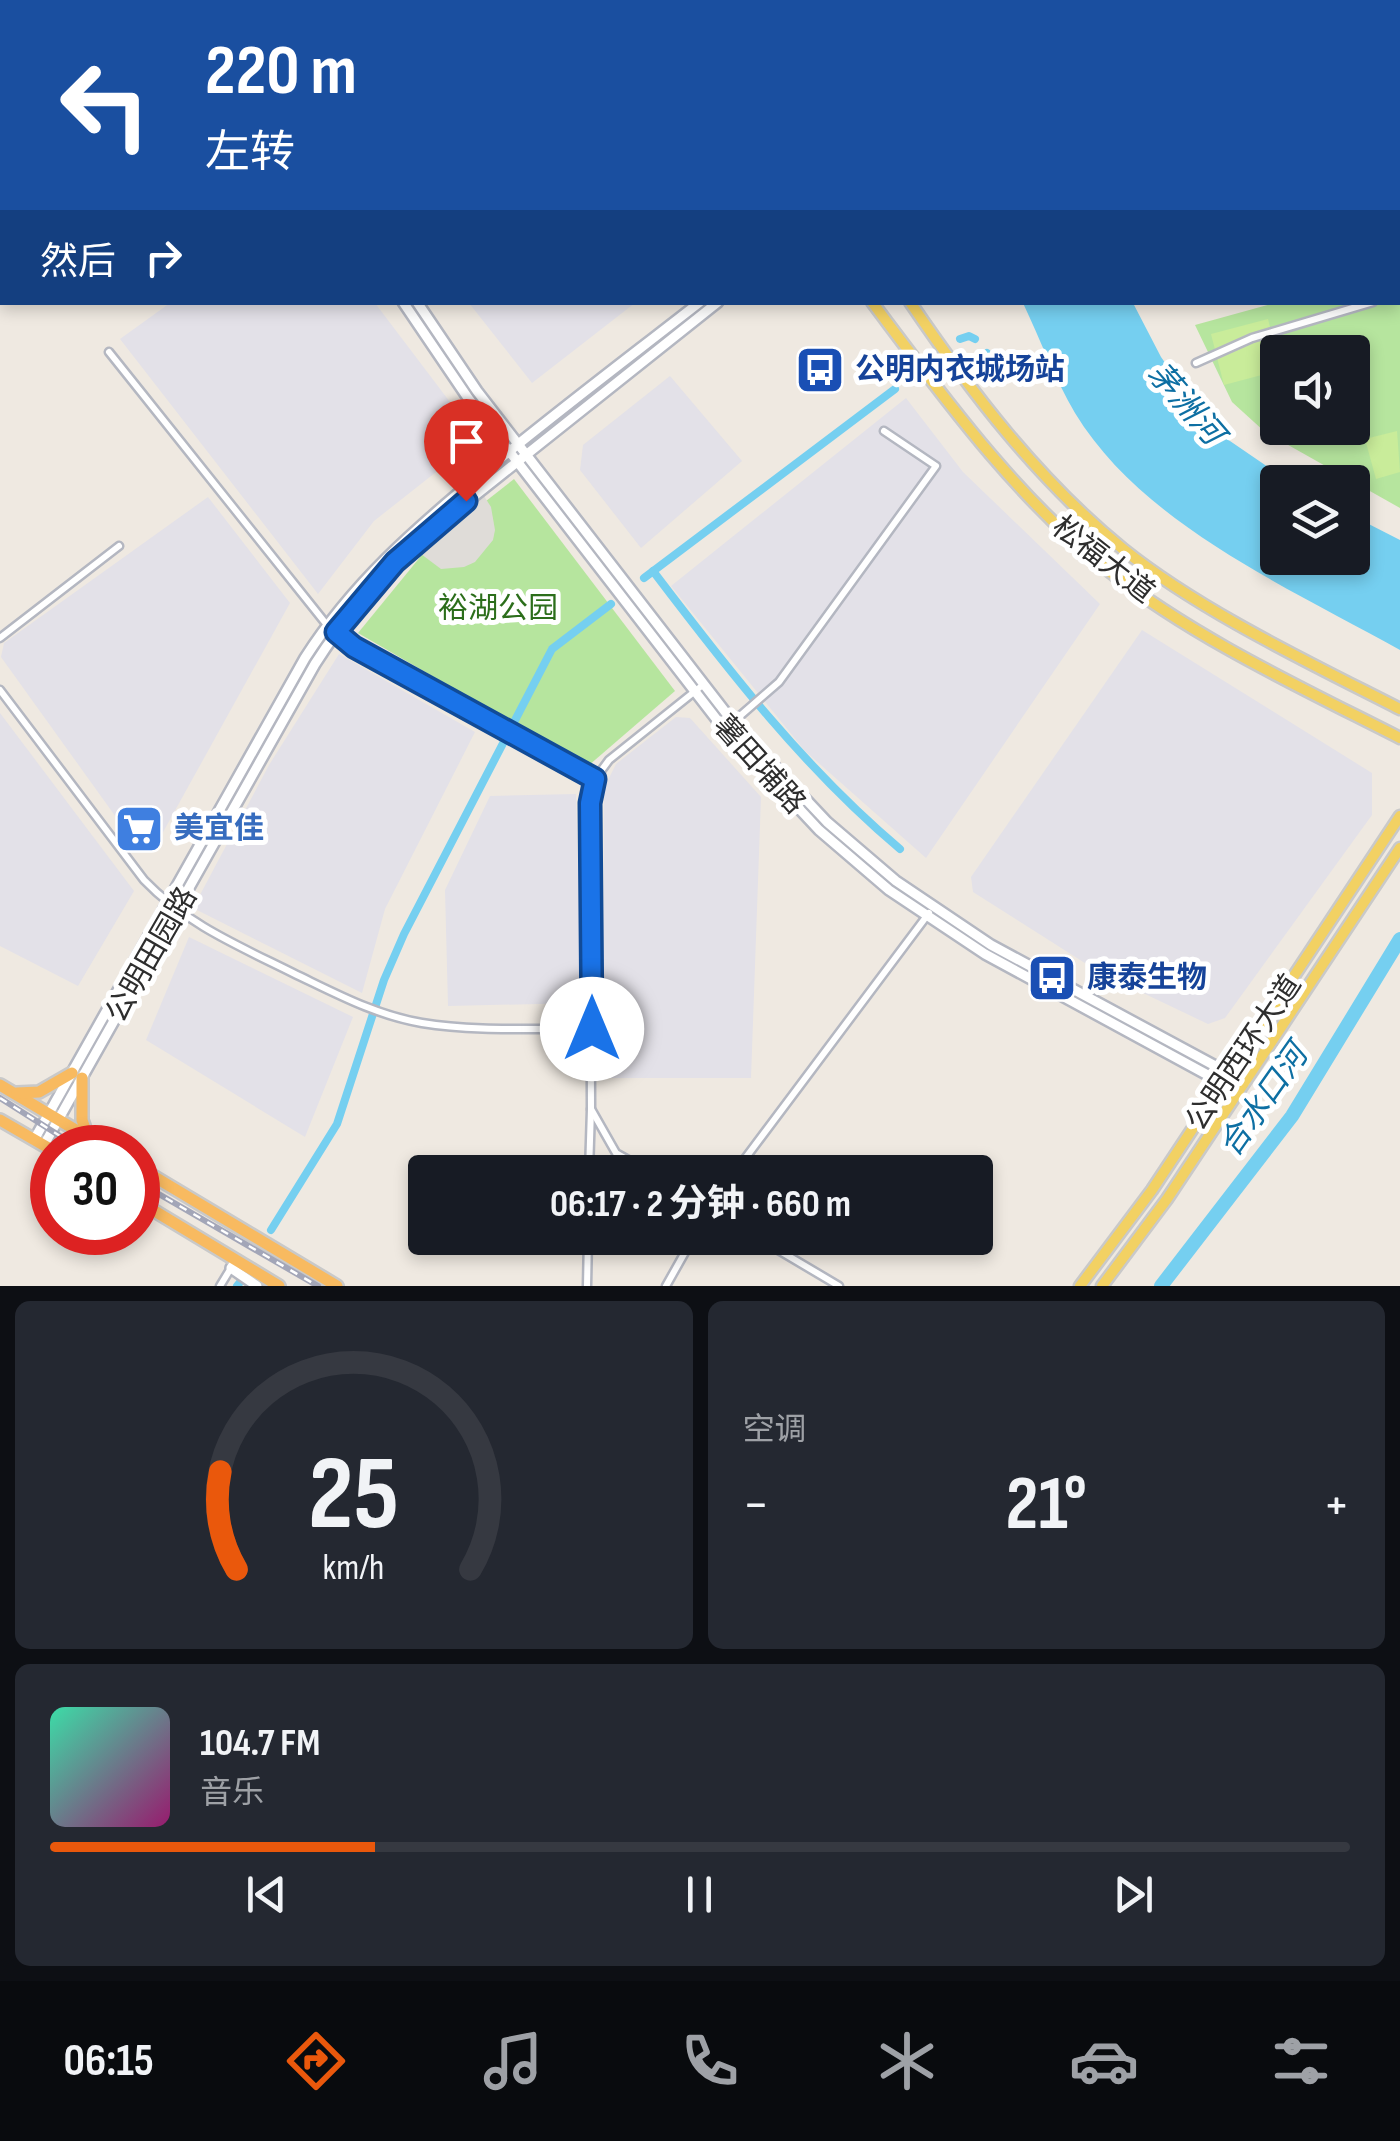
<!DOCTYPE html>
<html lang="zh">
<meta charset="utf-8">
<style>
:root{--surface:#171b24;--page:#242831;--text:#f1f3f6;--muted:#9ea1a6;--line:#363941;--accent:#ea580c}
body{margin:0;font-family:"Sofia Sans Condensed","Noto Sans SC",sans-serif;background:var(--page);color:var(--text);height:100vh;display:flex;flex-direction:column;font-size:38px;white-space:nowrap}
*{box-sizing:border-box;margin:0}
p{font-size:32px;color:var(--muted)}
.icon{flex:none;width:55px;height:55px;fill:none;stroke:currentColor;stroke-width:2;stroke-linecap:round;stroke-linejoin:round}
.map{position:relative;height:1286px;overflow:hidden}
.drawer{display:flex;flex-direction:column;gap:15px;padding:15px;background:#0d0f14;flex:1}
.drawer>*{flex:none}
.banner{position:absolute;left:0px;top:0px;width:1400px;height:305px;box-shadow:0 5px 15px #0003;background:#1a4fa0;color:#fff;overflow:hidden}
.tools{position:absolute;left:1260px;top:335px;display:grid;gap:20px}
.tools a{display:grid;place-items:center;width:110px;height:110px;border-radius:10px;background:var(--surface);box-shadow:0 5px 15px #0003;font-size:50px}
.speed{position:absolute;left:30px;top:1125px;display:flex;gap:20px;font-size:50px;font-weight:700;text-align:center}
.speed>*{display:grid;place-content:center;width:130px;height:130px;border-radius:50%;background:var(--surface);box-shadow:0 5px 15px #0003;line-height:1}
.speed .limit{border:15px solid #d22;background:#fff;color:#111}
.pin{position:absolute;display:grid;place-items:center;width:85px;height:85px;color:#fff;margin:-102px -42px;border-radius:50% 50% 50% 0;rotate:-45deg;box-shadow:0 0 10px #0007}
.pin .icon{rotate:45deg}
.me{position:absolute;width:110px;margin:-55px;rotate:0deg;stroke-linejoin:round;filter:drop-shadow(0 0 8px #0008)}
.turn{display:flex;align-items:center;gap:35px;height:210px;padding:0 40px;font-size:45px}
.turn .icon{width:130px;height:130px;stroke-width:2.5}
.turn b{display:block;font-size:70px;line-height:85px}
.then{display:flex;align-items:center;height:95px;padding:0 40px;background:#0003;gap:20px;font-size:38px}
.big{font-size:75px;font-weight:700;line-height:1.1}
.drawer .widget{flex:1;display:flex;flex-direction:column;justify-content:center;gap:15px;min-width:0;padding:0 35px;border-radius:15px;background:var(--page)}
.drawer .dial{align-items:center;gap:0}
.dial svg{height:260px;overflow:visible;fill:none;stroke:var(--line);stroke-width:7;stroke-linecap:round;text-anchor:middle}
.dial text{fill:var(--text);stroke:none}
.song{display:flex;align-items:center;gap:30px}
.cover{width:120px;height:120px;border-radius:15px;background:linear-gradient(135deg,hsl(160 70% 55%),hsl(320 70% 35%))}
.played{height:10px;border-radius:5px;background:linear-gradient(90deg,var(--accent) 25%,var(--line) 25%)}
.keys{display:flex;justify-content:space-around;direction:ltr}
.heat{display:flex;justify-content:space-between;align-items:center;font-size:55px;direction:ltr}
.drawer .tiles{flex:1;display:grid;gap:15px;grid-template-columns:1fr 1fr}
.widget:last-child{grid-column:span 2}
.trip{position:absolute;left:408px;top:1155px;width:585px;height:100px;border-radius:10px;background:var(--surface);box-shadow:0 5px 15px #0003;font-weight:700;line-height:100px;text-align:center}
.dock{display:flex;height:160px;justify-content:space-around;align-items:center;background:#090b0e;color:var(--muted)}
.dock .icon{width:70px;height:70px}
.dock .current{color:var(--accent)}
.dock b{font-size:45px;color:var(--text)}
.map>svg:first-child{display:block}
.industrial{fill:#e3e1e8}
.green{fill:#b6e59e;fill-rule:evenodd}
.pitch{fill:#c9ec9a}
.plaza{fill:#dfdcd8}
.water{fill:#75cff0}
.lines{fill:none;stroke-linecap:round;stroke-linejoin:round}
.canal{stroke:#75cff0;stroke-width:8}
.river{stroke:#75cff0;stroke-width:14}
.minor-casing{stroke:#b4b7c1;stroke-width:11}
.tertiary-casing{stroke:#b4b7c1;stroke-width:14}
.primary-casing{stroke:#c9c9c9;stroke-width:15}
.trunk-casing{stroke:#c9c9c9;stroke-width:16}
.minor{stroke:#fff;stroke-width:6}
.tertiary{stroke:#fff;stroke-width:9}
.primary{stroke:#f2d163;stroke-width:10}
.trunk{stroke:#f8ba60;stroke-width:11}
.rail-casing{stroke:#a3a6b8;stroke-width:6}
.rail{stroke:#fff;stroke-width:2.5;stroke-dasharray:8;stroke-linecap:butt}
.route-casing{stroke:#114b97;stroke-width:25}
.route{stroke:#1a73e8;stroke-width:18}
.labels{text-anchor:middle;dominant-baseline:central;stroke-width:10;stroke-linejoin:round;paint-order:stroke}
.transit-label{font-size:30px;font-weight:bold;fill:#164399;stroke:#fff;text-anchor:start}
.street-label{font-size:30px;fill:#2e2e2e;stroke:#fff}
.park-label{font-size:30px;fill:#2c6e1b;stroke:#fff}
.shop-label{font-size:30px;font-weight:bold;fill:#366cbe;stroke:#fff;text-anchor:start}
.water-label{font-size:32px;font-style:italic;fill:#0d6fa3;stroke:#fff}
</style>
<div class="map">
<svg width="1400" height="1286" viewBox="0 0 1400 1286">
<rect width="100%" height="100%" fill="#efe9e1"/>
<g class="industrial">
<polygon points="1142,0 1390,0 1391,2 1134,2"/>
<polygon points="170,303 375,303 478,439 374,521 318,594 120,339"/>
<polygon points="469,303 635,303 532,383"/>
<polygon points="670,376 742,461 641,548 580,470 583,445"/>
<polygon points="906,398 963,472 1100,604 926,858 805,751 671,586"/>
<polygon points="208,497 290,603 157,843 136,845 1,657 4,643"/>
<polygon points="1142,630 1372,773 1372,815 1225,1018 1208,1024 1099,972 973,892 971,877"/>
<polygon points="339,654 475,732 385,909 362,993 193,908 269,765"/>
<polygon points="0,713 134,891 78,986 0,946"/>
<polygon points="676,717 690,718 761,797 751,1078 603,1078 604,788 616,764"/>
<polygon points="576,794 581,1003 448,1006 445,890 490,796"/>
<polygon points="189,937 353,1017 305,1137 146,1040"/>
</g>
<g class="green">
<path d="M1400,268V508L1265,432L1232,402L1195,325L1275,303L1398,302ZM1278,352H1352V428H1278Z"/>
<polygon points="514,479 675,691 588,766 358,633 430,545"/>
</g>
<g class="pitch">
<polygon points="1268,319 1277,356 1277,371 1224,385 1211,334"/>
<polygon points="1397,431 1400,472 1376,479 1365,439"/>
</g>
<polygon class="plaza" points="484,496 491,507 495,530 493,540 475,562 464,567 441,569 417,551"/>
<path class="water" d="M1023,303H1133L1161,357L1211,428L1290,482H1278V558H1352L1353,516L1400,540V650C1290,588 1143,525 1075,413C1055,379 1040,339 1023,303Z"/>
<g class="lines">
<g class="canal">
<polyline points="960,339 969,336 975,339"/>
<polyline points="987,353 996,363 1008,367"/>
<path d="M653,571C729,671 804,768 900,849"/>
<polyline points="644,578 895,389"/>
<polyline points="271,1230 337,1124 384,980 404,934 552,649 611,604"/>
<polyline points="237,1286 241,1281"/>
</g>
<polyline class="river" points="1161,1286 1292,1116 1400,939"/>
<g class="minor-casing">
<g id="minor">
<polyline points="0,22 2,25"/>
<polyline points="0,271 2,269"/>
<polyline points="1398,295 1400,294"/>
<polyline points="109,352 327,625 354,647 595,779"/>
<polyline points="1196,363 1252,338 1373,302"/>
<polyline points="0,638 119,546"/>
<path d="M0,690L144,880C186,924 239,946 293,973C335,993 375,1015 422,1023C477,1032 535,1028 592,1029"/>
<polyline points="725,729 779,682 936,466 884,431"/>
<polyline points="589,1172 591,1109"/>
<polyline points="650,1172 616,1153 591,1109 590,803 595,779 609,760 704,684"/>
<polyline points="735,1172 929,913"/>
<polyline points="758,1238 839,1286"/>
<polyline points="220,1286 231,1268"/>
<polyline points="587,1286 588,1238"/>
<polyline points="666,1286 693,1238"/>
</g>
</g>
<g class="tertiary-casing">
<g id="tertiary">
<polyline points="1049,0 1050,2"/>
<polyline points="1089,2 1097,0"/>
<polyline points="1398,61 1400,61"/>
<polyline points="403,302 468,398 721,725 819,830 889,890 985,954 1239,1092"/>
<polyline points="417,302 477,391 733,722 827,822 896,881 991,945 1245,1082"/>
<path d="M34,1140L305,658C353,583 415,529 484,472C554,414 627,359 700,302"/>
<path d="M44,1145L315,664C346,615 382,575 424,536L718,302"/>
<polyline points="237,1260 231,1268 257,1286"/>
</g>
</g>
<g class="primary-casing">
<g id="primary">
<polyline points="641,0 642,2"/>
<polyline points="679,0 681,2"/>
<path d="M872,302C942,395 1017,499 1109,571C1196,639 1302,688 1400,738"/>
<path d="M910,302C971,392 1039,481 1123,549C1200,611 1312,664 1400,709"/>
<polyline points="1080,1286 1152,1190 1400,816"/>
<polyline points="1102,1286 1167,1199 1400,848"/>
</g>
</g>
<g class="trunk-casing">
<g id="trunk">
<polyline points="82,1078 82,1120 88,1137"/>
<polyline points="0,1085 106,1148"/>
<polyline points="17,1093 39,1092 72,1073"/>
<polyline points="0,1120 52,1150"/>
<polyline points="138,1167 337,1286"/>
<polyline points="138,1201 279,1286"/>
</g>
</g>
<use href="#minor" class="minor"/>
<use href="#tertiary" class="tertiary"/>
<use href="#primary" class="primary"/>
<use href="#trunk" class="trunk"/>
<g class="rail-casing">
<g id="rail">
<polyline points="0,1098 79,1148"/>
<polyline points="138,1182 318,1286"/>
</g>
</g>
<use href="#rail" class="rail"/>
</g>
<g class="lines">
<g class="route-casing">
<polyline id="route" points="466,501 395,562 336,632 354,647 595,779 590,803 592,1029"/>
</g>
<use href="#route" class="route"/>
</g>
<defs>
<g id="bus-square" transform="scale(2.5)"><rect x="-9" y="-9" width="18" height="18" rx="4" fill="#1a4fb4" stroke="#fff"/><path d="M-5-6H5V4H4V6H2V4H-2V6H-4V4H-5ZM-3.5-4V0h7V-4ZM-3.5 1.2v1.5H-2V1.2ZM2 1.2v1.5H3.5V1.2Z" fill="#fff"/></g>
<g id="supermarket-square" transform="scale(2.5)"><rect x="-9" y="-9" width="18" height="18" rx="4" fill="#3f7fe0" stroke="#fff"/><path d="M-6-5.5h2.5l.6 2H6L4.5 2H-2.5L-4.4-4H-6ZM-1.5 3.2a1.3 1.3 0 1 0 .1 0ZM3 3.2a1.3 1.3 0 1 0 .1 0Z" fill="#fff"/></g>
</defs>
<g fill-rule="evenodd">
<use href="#bus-square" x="820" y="370"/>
<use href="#supermarket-square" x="139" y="829"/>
<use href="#bus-square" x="1052" y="978"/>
</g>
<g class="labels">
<g class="transit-label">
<text x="855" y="370">公明内衣城场站</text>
<text x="1087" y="978">康泰生物</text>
</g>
<g class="street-label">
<text transform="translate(1103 560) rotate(38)">松福大道</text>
<text transform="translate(759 765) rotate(48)">薯田埔路</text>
<text transform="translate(152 955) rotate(-60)">公明田园路</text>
<text transform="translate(1244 1053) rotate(-56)">公明西环大道</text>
</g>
<g class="park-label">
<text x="498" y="609">裕湖公园</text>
</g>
<g class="shop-label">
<text x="174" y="829">美宜佳</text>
</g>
<g class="water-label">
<text transform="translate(1185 404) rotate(49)">茅洲河</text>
<text transform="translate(1264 1101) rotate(-55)">合水口河</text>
</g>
</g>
</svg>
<div class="tools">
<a><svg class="icon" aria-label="sound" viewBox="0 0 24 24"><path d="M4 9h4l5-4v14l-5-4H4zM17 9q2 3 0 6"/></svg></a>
<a><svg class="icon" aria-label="layers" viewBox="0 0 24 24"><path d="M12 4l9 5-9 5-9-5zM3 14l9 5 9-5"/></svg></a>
</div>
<div class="speed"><div class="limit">30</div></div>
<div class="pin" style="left:466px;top:501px;background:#d93025"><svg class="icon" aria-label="arrive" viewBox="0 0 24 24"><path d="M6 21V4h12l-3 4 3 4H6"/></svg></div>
<svg class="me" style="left:592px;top:1029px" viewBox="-20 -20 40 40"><circle r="19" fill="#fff"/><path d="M0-13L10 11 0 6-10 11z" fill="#1a73e8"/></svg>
<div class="trip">06:17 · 2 分钟 · 660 m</div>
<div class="banner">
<div class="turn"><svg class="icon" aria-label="left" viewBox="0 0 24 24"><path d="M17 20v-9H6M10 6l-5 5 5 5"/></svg><div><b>220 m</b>左转</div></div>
<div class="then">然后<svg class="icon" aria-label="right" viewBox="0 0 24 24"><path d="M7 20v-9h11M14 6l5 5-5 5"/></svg></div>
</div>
</div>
<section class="drawer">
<div class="tiles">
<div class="widget dial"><svg viewBox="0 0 100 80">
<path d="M14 69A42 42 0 1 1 86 69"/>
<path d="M14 69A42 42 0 0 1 9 39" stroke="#ea580c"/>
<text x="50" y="56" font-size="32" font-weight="700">25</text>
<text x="50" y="72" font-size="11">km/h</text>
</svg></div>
<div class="widget"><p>空调</p>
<div class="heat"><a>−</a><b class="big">21°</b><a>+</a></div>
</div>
<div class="widget">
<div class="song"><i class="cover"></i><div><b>104.7 FM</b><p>音乐</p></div></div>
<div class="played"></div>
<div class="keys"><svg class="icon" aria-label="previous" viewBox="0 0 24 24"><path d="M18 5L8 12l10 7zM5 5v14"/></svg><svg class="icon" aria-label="pause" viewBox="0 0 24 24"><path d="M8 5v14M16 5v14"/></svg><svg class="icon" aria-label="next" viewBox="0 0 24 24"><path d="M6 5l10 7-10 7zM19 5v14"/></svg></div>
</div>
</div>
</section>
<nav class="dock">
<b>06:15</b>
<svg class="icon current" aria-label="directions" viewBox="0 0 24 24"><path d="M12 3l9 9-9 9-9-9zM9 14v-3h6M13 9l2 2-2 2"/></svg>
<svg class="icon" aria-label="music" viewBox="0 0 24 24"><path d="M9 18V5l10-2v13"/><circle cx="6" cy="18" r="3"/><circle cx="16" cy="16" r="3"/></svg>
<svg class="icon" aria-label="phone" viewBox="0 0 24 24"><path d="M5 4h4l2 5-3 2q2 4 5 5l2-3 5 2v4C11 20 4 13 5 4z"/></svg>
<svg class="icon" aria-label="climate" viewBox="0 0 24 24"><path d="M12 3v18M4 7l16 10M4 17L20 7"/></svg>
<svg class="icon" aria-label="car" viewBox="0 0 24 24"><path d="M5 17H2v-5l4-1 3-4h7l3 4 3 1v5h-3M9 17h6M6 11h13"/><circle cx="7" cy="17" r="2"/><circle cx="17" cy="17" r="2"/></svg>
<svg class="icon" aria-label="filters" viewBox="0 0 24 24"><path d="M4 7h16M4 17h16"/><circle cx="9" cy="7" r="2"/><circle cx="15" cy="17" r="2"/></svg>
</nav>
